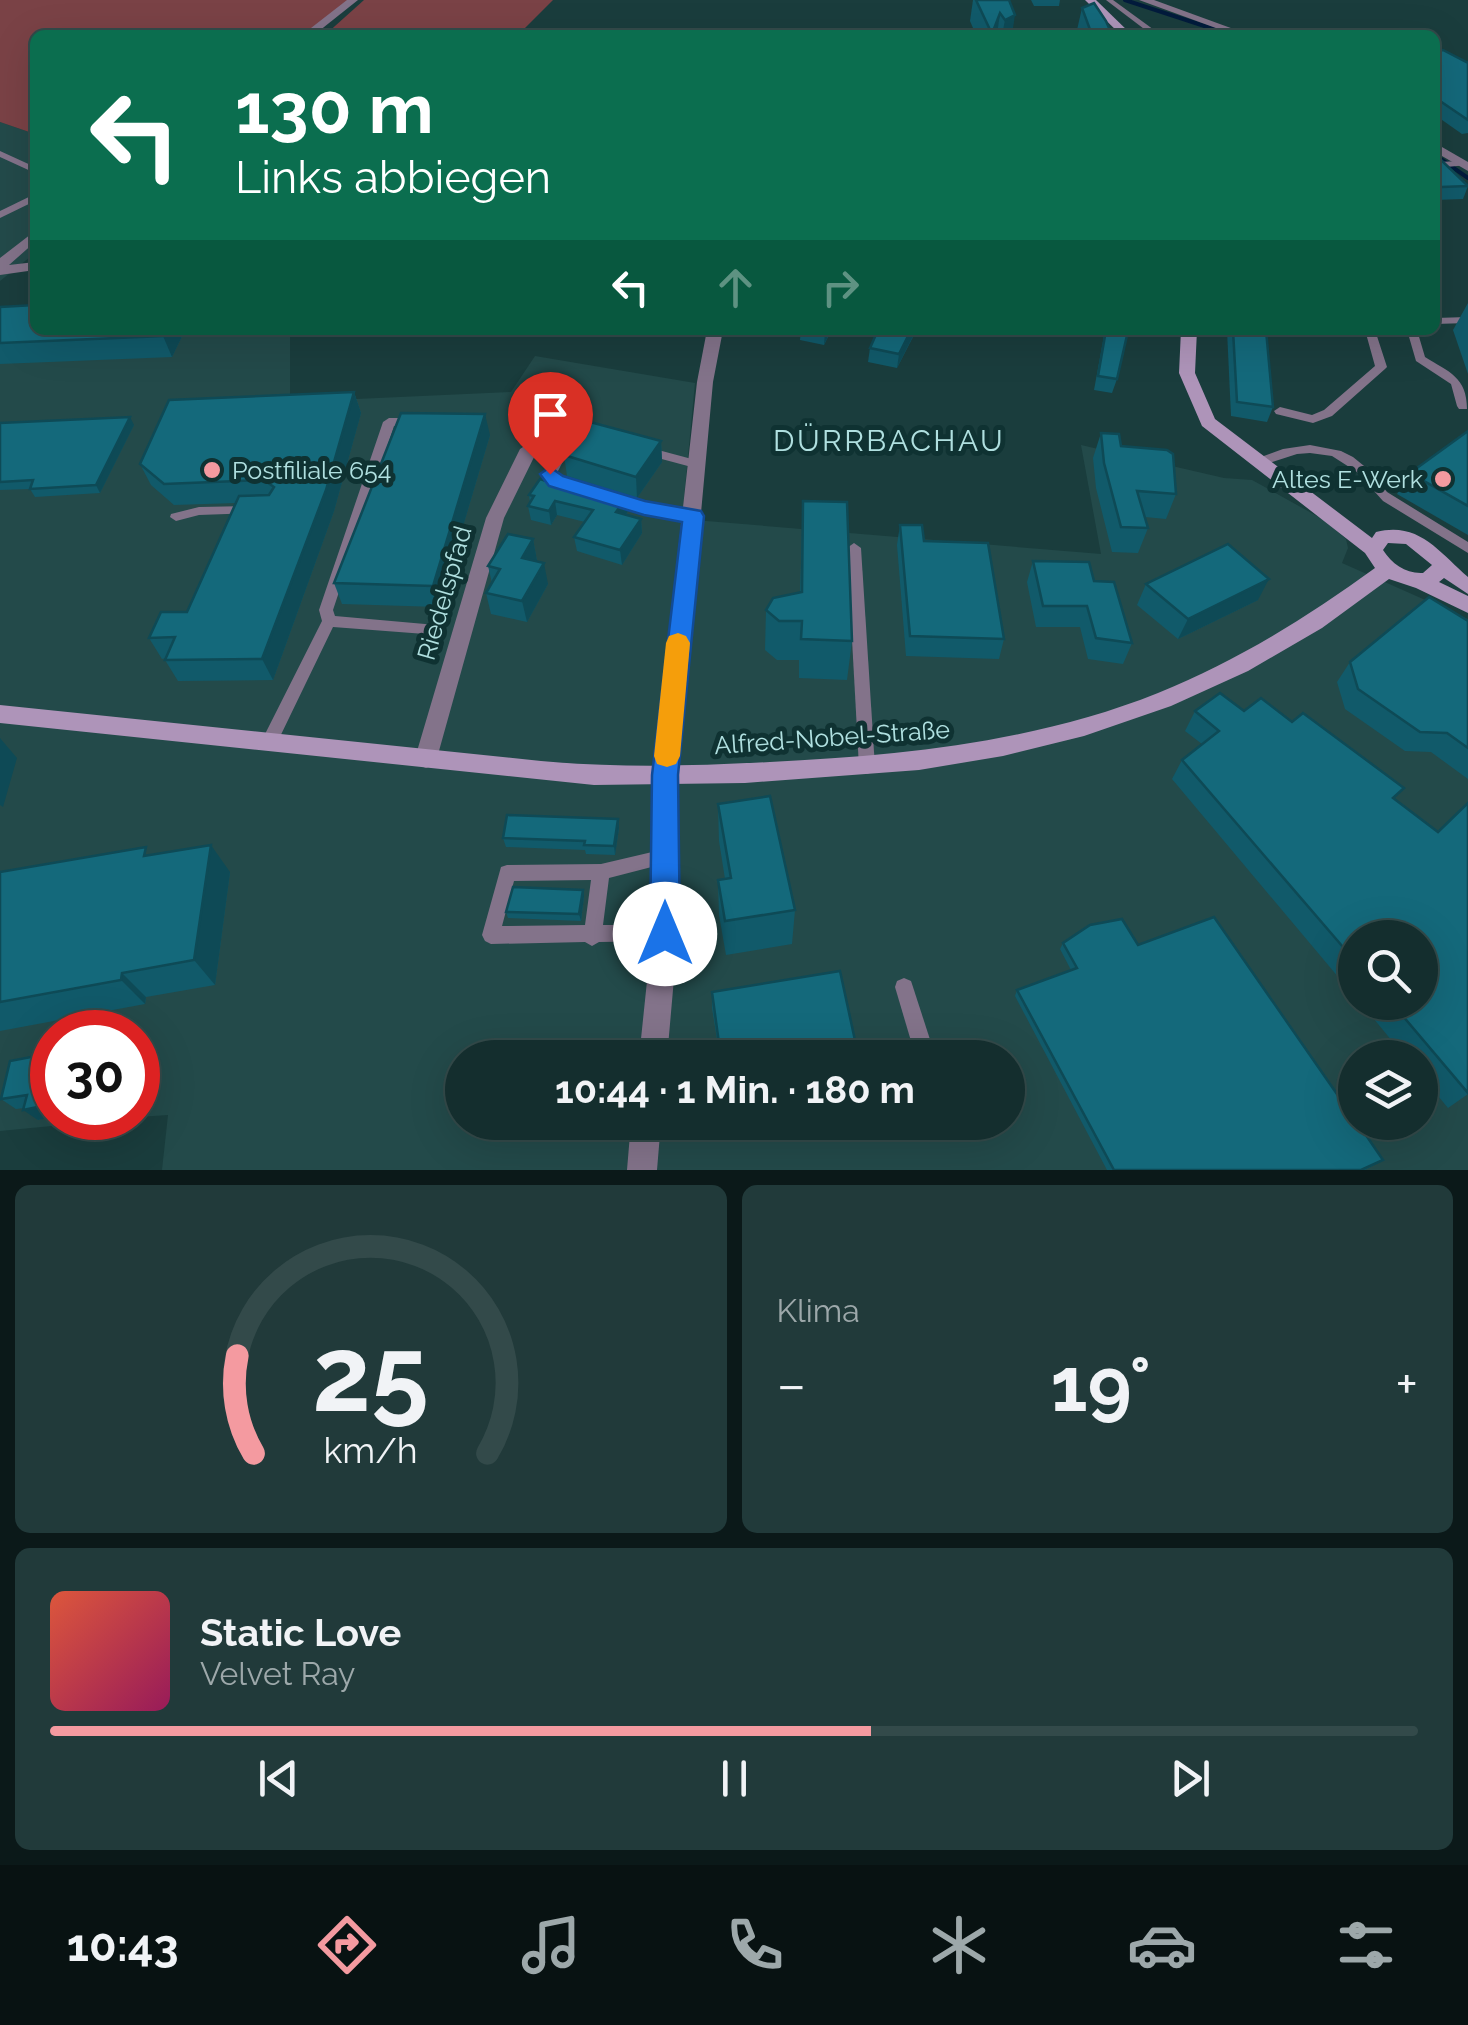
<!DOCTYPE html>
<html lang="de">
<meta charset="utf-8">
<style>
:root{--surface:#142e2e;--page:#213a3a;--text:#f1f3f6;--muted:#9da8aa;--line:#334a4a;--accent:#f49aa0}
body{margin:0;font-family:Raleway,sans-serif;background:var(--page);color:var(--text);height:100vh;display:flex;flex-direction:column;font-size:38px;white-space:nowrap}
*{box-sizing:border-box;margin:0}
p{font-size:32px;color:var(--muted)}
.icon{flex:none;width:55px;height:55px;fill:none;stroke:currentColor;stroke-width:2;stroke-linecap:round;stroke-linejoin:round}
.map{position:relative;height:1170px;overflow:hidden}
.drawer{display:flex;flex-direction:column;gap:15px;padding:15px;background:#0b1919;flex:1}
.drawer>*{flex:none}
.top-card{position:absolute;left:30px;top:30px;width:1410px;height:305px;border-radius:15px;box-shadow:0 10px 40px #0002,0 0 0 2px var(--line);background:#0b6e4f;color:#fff;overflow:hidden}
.tools{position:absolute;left:1338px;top:920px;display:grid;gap:20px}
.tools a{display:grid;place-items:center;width:100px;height:100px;border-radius:50%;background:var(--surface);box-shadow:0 10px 40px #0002,0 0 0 2px var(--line);font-size:50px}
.speed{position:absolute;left:30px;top:1010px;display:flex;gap:20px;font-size:50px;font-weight:700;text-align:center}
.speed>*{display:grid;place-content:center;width:130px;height:130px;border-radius:50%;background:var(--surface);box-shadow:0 10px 40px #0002,0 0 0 2px var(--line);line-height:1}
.speed .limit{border:15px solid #d22;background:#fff;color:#111}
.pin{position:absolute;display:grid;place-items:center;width:85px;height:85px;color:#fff;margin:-102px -42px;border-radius:50% 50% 50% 0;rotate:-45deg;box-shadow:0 0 10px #0007}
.pin .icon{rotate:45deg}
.me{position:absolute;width:110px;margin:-55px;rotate:0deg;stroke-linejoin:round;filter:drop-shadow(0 0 8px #0008)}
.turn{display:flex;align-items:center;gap:35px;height:210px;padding:0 40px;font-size:45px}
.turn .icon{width:130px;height:130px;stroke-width:2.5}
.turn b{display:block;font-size:70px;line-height:85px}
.lanes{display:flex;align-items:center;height:95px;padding:0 40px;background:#0003;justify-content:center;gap:50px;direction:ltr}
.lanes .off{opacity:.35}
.big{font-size:75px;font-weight:700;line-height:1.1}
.drawer .widget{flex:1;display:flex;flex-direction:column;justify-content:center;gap:15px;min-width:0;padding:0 35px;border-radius:15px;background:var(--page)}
.drawer .dial{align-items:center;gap:0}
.dial svg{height:260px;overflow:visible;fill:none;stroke:var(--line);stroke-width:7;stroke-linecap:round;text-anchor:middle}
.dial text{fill:var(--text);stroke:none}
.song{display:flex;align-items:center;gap:30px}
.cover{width:120px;height:120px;border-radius:15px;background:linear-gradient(135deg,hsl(10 70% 55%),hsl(330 70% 35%))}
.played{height:10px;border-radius:5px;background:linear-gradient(90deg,var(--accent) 60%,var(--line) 60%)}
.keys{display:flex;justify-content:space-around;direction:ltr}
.heat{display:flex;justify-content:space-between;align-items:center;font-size:55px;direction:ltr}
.drawer .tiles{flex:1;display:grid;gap:15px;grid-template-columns:1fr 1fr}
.widget:last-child{grid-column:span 2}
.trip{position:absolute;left:445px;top:1040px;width:580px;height:100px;border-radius:50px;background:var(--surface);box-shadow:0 10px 40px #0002,0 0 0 2px var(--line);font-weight:700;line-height:100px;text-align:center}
.tab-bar{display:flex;height:160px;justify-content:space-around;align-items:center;background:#081212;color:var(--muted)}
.tab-bar .icon{width:70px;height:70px}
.tab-bar .active{color:var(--accent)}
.tab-bar b{font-size:45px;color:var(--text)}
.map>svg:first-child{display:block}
.built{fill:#234a4a;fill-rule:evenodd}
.green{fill:#7a4246}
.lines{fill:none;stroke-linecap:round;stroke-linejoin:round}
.stream{stroke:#021b3c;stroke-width:4}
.lane{fill:#83738a;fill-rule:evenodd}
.street{fill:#83738a;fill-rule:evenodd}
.secondary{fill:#ae94b9;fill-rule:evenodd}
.wall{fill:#115a6a}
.shaded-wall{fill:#0e4a56}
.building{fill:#14697b;stroke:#0e4a56;stroke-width:2.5}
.route{fill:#1a73e8;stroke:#114b97;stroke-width:2.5}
.slow{fill:#f59e0b}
.poi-dot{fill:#f49aa0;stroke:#0f3232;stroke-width:4}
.labels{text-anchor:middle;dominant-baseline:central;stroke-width:10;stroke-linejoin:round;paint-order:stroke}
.poi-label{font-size:25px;fill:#b0e0e0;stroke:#0f3232;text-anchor:start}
.street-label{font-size:25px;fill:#b0e0e0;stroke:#0f3232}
.quarter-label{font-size:30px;letter-spacing:2.5px;fill:#b0e0e0;stroke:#0f3232}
</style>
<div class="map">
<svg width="1468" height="1170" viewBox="0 0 1468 1170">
<rect width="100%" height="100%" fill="#1a3d3d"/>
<g class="built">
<polygon points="0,122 35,134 35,253 0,281"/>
<path d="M0,322L35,330H290V402L511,392L535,356L695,383L682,519L1101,554L1081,445L1224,478L1252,480L1324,520L1346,539L1348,548L1342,563L1468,619V1170H162L168,1115L138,1117V1032H52V1118H134L0,1131ZM1355,938H1420V1002H1355ZM462,1058H1008V1122H462ZM1355,1058H1420V1122H1355Z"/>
</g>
<g class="green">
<polygon points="0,0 353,0 307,35 35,35 35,134 0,122"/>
<polygon points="364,0 553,0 518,35 325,35"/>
</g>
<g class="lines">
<g class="stream">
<polyline points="1125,0 1232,35"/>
<polyline points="1435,155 1468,178"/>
</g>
<g class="lane">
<polygon points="1106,0 1113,0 1161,35 1152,35"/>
<polygon points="0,151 35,167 35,173 0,157"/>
<polygon points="1435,162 1464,161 1468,165 1435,168"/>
<polygon points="35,194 35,201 0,218 0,211"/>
<polygon points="1468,317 1468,323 1435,324 1435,318"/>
<polygon points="1365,330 1375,330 1387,367 1385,369 1332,416 1313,423 1276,414 1274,411 1280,407 1312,415 1324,410 1375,366"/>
<path d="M1407,330H1417L1425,357C1449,372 1467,377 1467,409H1459L1457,406L1451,384L1416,361Z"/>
<polygon points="389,418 414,418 420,422 414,426 394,426 333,610 335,616 425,624 430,625 432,629 430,633 425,634 333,627 275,747 269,748 263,747 261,742 322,621 319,610 383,422"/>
<path d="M588,432L602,434L604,437C599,440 593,439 587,440C571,442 564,460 557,473L573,484L571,487C562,489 549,481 544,474C555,453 563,437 588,432Z"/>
<polygon points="1310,445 1341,451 1353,457 1369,470 1387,492 1468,542 1468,553 1383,501 1357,472 1332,456 1310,453 1297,454 1257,467 1251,463 1253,460 1283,449"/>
<polygon points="647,447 703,462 705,465 699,469 643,454 641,451"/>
<polygon points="611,494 693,512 699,516 693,520 607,501 605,498"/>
<polygon points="250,506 255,507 256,510 255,513 199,515 176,521 170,517 171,514 199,507"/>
<polygon points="854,543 861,548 875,767 873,772 867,774 861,772 859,767 847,548"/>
<path d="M665,849L671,852L673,857L671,862L609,878L603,925H665L671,927L674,933L671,939L665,941L599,942L592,946L585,942L491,944L485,941L482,935L501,867L507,865L601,864ZM591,880L585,925L502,926L514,881Z"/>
<polygon points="904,978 911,981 913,987 936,1058 916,1058 895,987 897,981"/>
</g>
<g class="street">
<polygon points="347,0 358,0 314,35 302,35"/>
<polygon points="1139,0 1154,0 1250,35 1235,35"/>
<polygon points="1435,143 1468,162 1468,171 1435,152"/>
<polygon points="35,231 35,242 9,265 35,262 35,270 0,275 0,258"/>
<polygon points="707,330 723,330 713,382 677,775 678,933 667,1058 639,1058 652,933 653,775 697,382"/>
<polygon points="529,443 538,449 504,518 437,758 434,765 426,768 418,765 415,758 486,518 520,449"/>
<polygon points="631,1122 661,1122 657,1170 627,1170"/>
</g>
<g class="secondary">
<polygon points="1085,0 1096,0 1132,35 1121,35"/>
<path d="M1181,330H1197L1195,373L1215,419L1372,538L1376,532C1419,521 1439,552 1468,577V594L1444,578L1439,582L1468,596V613L1416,588L1389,579L1322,628L1248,671L1171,706L1084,736L1003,756L919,770L745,783L594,785L0,723V705L541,761C618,768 693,766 770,762C900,756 1036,742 1158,693C1237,661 1306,618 1375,568L1365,553L1202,426L1179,373ZM1388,543L1406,544L1432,565L1423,573C1406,574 1392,564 1383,550Z"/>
</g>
</g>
<g class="wall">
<polygon points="973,0 1009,0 1012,35 976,35 970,21"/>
<polygon points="1031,0 1060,0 1059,6 1034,6"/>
<polygon points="1082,8 1112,35 1079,35 1077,30"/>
<polygon points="1435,51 1468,63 1468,133 1462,134 1435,115"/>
<polygon points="1435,156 1468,186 1463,199 1435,200"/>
<polygon points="1468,303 1468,374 1453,330"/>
<polygon points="0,307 185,330 172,357 0,364"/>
<polygon points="801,330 841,330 840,333 831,331 824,345 800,340"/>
<polygon points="1105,330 1117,379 1112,393 1094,390"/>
<polygon points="1227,330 1266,330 1273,407 1267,422 1231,416"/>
<polygon points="913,337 897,368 868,362 870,348"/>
<polygon points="354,392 361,413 334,511 273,680 178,681 165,660 166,658 162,659 149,638 187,612 236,503 174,505 151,485 140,464"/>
<polygon points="0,423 134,425 100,493 35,497 30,489 0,490"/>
<polygon points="1468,431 1468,535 1397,494 1410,473"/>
<polygon points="1101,433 1121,446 1176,494 1166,519 1145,517 1148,528 1138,553 1112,552 1096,488 1093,458"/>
<polygon points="490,435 439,607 342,604 334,583"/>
<polygon points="661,441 662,462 637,498 567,476 564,455"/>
<polygon points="529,495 628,511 626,515 641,519 642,533 622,565 577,551 574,537 585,522 557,515 551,525 531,520 528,506 530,502"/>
<polygon points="803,501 852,641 847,680 799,678 799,660 777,660 765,650 766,610 800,593"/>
<polygon points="900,525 924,541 1004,639 999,659 906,656 897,545"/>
<polygon points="533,539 537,561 548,584 527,622 491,614 486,593 492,583 488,566"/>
<polygon points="1033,561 1094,581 1132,643 1123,664 1088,659 1080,627 1036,627 1027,582"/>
<polygon points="1146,584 1258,600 1178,639 1137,605"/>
<polygon points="1468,621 1468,779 1431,752 1405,751 1345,709 1337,682 1350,662"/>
<polygon points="1195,711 1244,711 1394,799 1438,832 1468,803 1468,1094 1448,1108 1420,1074 1420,1058 1406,1058 1360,1002 1420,1002 1355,938 1355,997 1172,779 1182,760 1202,744 1185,731"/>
<polygon points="718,804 795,910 792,944 726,955 719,915 718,880 725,879 719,841"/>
<polygon points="618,819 619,828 615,855 586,854 585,850 506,847 503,838"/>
<polygon points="153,855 230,872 215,985 146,997 145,1004 0,1031 0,872"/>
<polygon points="583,890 584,896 581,921 508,918 506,912"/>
<polygon points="1063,943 1138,945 1383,1160 1365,1170 1107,1170 1015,996 1017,990 1071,970 1060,949"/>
<polygon points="712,992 856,1045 854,1058 720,1058 712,1008"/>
<polygon points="52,1053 52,1117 38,1120 24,1108 16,1109 1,1099"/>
</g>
<g class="shaded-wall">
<polygon points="1000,13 997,35 992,35 992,34"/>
<polygon points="1015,15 1012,35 1002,35 1005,20"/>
<polygon points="166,330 185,330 172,357 163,336"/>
<polygon points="826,330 831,330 824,345 825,331"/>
<polygon points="911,330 916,330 897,368 899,354"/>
<polygon points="354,392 361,413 334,511 273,680 262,659"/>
<polygon points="485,414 490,435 439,607 433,586"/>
<polygon points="130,417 134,425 100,493 96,485"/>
<polygon points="661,441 662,462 637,498 636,477"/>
<polygon points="627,497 628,511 618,526 616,512"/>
<polygon points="555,501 557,515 551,525 549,511"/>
<polygon points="641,519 642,533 622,565 620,550"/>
<polygon points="533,539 537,561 527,579 522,558"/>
<polygon points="544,563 548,584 527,622 522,601"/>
<polygon points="1269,579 1258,600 1178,639 1188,619"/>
<polygon points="0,738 17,758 3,807 0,805"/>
<polygon points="618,819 619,828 615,855 614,846"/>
<polygon points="211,845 230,872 215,985 194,960"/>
<polygon points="583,890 584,896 581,921 579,914"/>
<polygon points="122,973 146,997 145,1004 121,980"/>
<polygon points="52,1104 52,1117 38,1120 23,1110"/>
</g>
<g class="building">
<polygon points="976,0 1009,0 1015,15 1005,20 1000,13 992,34"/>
<polygon points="1094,3 1106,21 1112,35 1092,35 1082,8"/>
<polygon points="1443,50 1468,63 1468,120 1437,99 1435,99 1435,51"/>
<polygon points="1435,156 1437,156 1468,186 1441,187 1435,181"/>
<polygon points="35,305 35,330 166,330 163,336 0,343 0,307"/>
<polygon points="878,330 911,330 899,354 870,348"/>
<polygon points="1106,330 1128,331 1117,379 1098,376"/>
<polygon points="1233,330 1266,330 1273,407 1237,402"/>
<polygon points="354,392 326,490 262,659 165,660 175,637 149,638 161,612 187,612 239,496 269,495 274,487 264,480 164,484 140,464 169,400"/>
<polygon points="401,413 485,414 433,586 334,583"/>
<polygon points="130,417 96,485 30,489 33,480 0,482 0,423"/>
<polygon points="590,422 661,441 636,477 564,455"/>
<polygon points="1468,431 1468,506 1410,473"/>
<polygon points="1101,433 1119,434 1121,446 1167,450 1173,454 1176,494 1137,491 1148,528 1121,527 1104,463"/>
<polygon points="554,475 627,497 616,512 641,519 620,550 574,537 593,510 555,501 549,511 528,506 534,496 529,495 540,479 549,482"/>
<polygon points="803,501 847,502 852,641 801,639 802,621 779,621 766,610 773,598 802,592"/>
<polygon points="900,525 922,525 924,541 988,543 1004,639 910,636"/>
<polygon points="508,534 533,539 522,558 544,563 522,601 486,593 500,569 488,566"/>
<polygon points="1228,544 1269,579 1188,619 1146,584"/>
<polygon points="1033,561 1089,562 1094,581 1114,582 1132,643 1096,638 1087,606 1043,606"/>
<polygon points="1429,597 1468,621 1468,748 1447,733 1420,732 1358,689 1350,662"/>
<polygon points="1220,693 1244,711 1261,698 1292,722 1303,713 1404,788 1393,798 1438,832 1468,803 1468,1093 1391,1002 1420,1002 1420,938 1355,938 1355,961 1182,760 1219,731 1195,711"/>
<polygon points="770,796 795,910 725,921 718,880 731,878 718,804"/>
<polygon points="507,815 618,819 614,846 584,845 585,841 503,838"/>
<polygon points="211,845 194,960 122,973 121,980 0,1002 0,872 146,847 144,856"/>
<polygon points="513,887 583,890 579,914 506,912"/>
<polygon points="1214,917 1355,1120 1355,1122 1357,1122 1383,1160 1361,1170 1114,1170 1017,990 1077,968 1063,943 1090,925 1122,919 1138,945"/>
<polygon points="840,971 856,1045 782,1058 721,1058 712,992"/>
<polygon points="52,1053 52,1104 23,1110 27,1095 1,1099 10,1061"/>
</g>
<polygon class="route" points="550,467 563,476 645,501 701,511 704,516 678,775 680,934 675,943 665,948 655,943 650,934 652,775 682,522 644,515 549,486 540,474"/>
<polygon class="slow" points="678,633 686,636 690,643 680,756 676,764 667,767 657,764 654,756 666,643 669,636"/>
<g class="poi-dot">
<circle cx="212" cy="470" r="10"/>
<circle cx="1443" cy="479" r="10"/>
</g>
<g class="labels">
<g class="poi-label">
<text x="232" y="470">Postfiliale 654</text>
<text x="1423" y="479" text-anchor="end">Altes E-Werk</text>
</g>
<g class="street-label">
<text transform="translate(444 593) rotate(-74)">Riedelspfad</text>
<text transform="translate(832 737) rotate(-4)">Alfred-Nobel-Straße</text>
</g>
<g class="quarter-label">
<text x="889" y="440">DÜRRBACHAU</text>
</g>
</g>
</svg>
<div class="tools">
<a><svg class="icon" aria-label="search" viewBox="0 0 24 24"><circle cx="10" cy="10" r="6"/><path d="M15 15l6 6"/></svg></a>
<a><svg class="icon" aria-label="layers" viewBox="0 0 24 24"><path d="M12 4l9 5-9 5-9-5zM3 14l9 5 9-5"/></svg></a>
</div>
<div class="speed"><div class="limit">30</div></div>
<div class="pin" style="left:550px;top:474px;background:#d93025"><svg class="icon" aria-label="arrive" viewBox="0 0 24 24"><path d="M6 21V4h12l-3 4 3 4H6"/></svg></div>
<svg class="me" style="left:665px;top:934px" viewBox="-20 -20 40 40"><circle r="19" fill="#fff"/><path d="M0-13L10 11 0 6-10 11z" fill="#1a73e8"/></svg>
<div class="trip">10:44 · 1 Min. · 180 m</div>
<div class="top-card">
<div class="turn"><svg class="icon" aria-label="left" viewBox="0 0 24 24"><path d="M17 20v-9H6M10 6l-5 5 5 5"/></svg><div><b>130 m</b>Links abbiegen</div></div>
<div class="lanes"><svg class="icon" aria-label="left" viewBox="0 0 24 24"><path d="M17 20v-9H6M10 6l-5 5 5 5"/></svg><svg class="icon off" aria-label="ahead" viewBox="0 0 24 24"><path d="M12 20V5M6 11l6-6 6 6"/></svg><svg class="icon off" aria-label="right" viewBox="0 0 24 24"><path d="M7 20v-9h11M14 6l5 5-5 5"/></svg></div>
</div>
</div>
<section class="drawer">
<div class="tiles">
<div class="widget dial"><svg viewBox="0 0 100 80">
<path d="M14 69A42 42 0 1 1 86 69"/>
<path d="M14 69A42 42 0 0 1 9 39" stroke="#f49aa0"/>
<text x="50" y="56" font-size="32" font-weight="700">25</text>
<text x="50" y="72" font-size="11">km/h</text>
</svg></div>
<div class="widget"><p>Klima</p>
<div class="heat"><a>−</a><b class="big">19°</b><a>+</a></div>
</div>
<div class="widget">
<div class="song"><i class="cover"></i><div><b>Static Love</b><p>Velvet Ray</p></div></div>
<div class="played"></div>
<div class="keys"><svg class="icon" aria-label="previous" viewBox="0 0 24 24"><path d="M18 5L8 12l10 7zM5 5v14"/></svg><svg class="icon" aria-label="pause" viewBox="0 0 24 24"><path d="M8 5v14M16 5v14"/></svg><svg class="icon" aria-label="next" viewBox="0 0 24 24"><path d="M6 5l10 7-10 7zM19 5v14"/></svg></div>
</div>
</div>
</section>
<nav class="tab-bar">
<b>10:43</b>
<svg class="icon active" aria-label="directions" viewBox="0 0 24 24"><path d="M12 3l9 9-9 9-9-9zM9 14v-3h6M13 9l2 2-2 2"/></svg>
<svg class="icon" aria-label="music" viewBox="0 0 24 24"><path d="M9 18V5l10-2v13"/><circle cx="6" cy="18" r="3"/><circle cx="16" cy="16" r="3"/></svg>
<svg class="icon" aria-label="phone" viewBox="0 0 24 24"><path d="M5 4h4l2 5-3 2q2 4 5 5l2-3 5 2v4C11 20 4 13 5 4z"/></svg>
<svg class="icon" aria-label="climate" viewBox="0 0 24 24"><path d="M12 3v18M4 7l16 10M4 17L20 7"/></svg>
<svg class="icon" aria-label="car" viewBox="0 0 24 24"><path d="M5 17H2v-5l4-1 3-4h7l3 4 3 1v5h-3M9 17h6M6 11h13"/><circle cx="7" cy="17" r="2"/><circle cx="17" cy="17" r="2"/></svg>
<svg class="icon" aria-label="filters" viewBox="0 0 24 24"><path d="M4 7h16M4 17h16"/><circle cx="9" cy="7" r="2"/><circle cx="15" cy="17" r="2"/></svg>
</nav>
